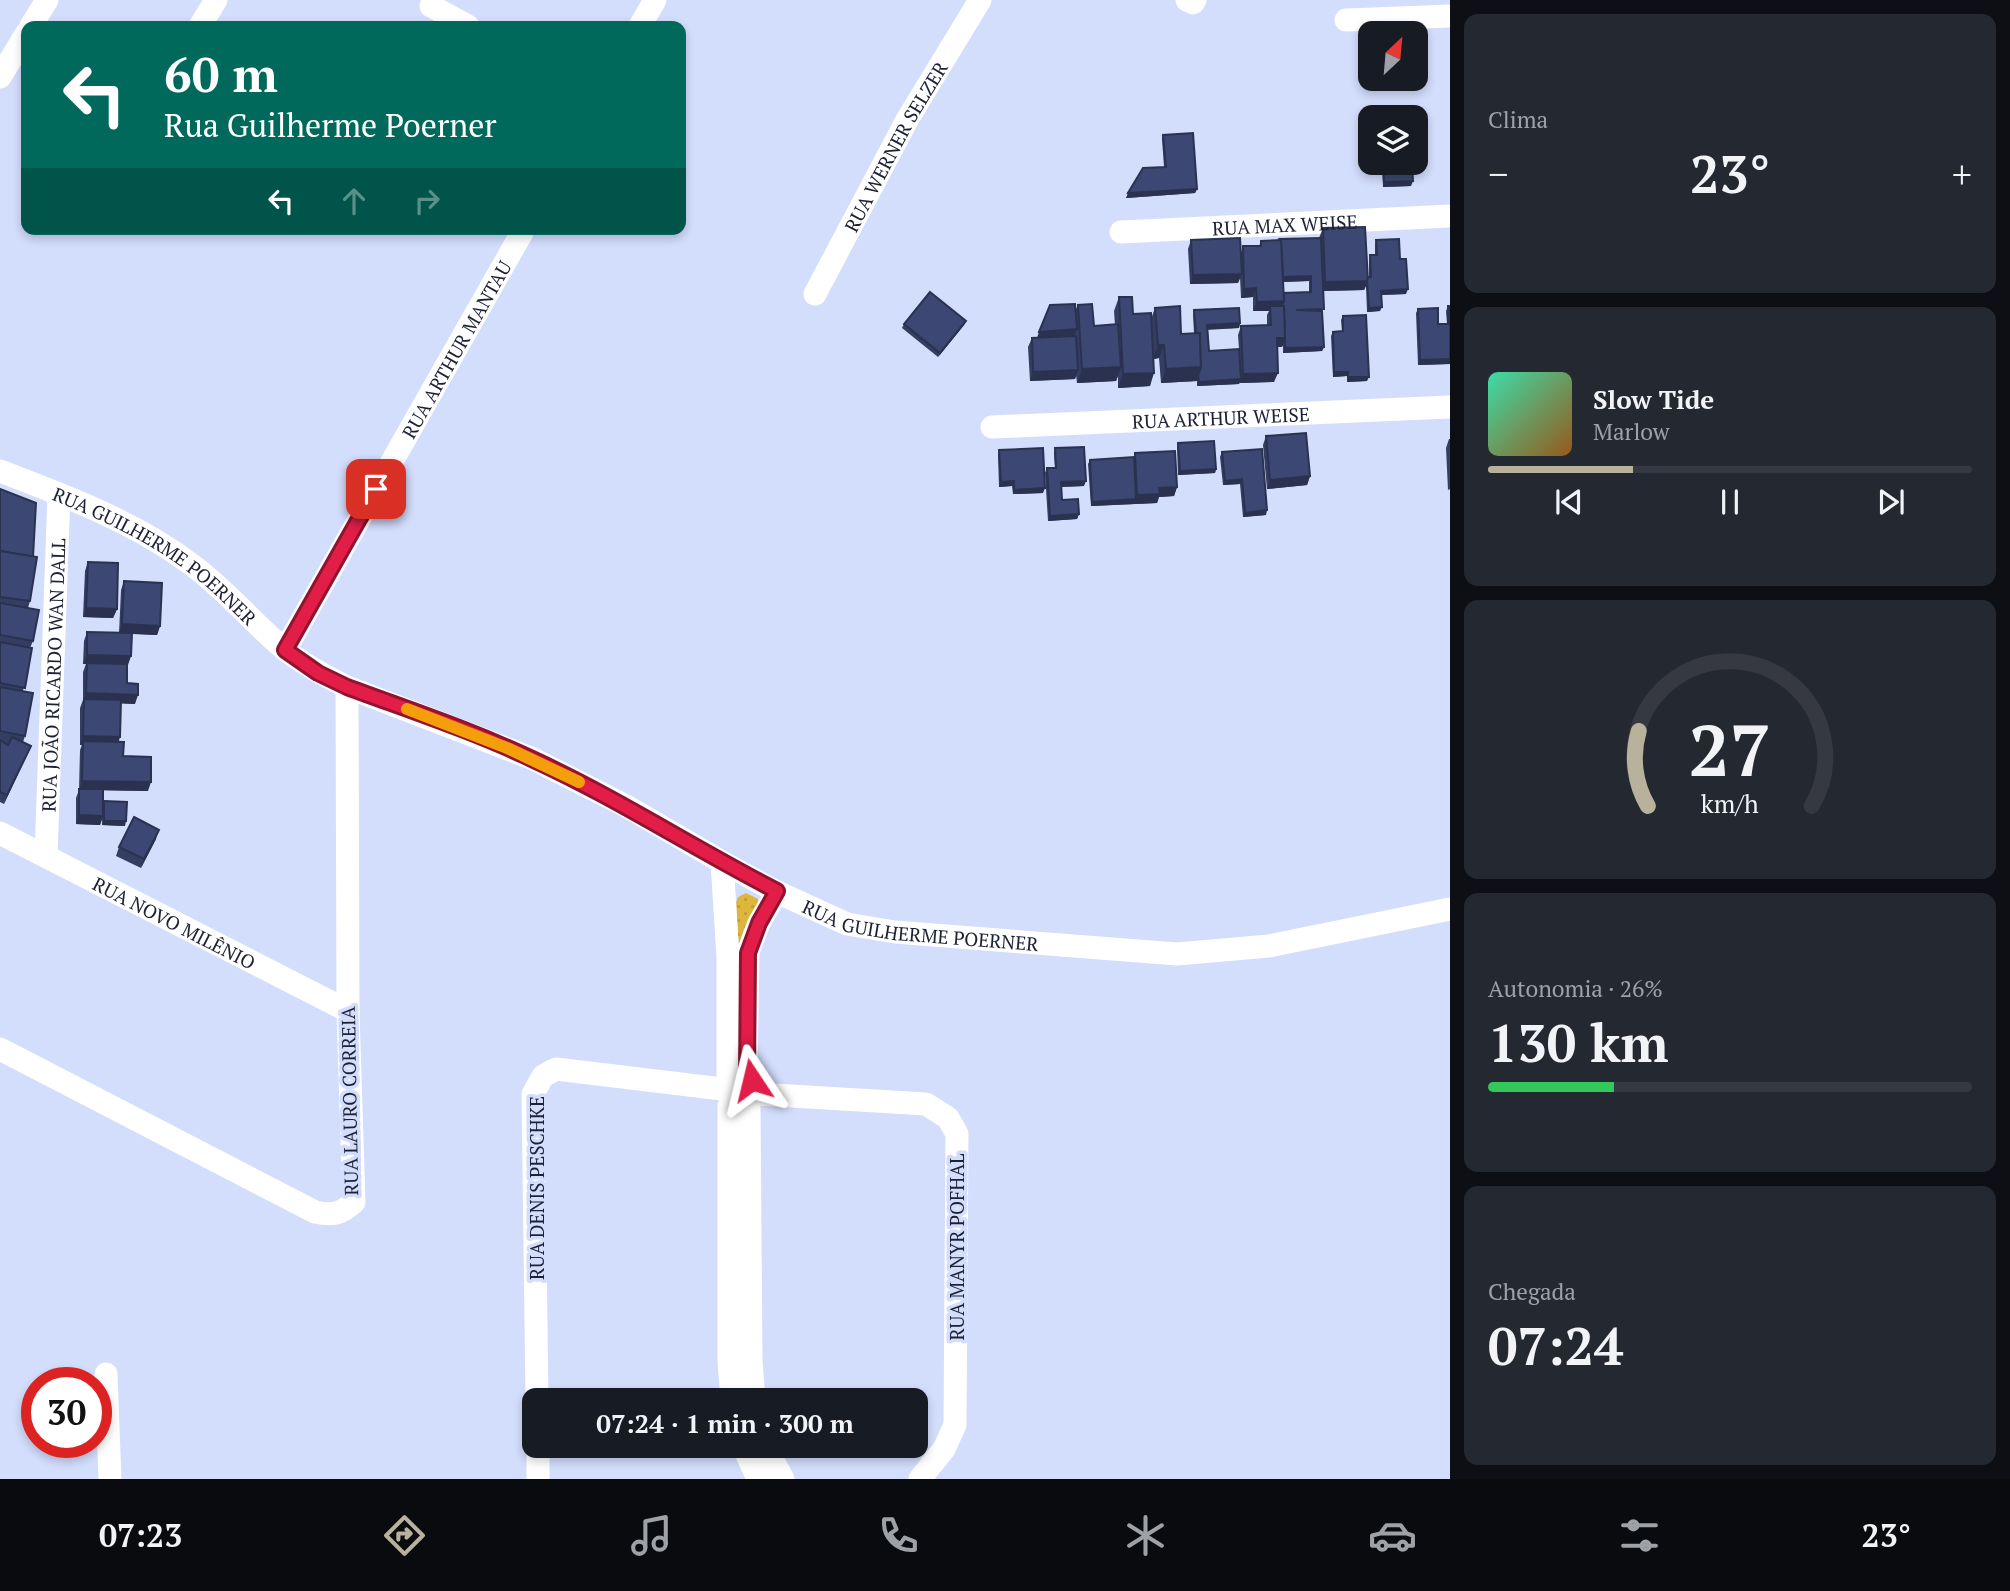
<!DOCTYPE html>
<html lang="pt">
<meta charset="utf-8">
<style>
:root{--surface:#171b24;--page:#242831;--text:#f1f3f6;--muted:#9ea1a6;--line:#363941;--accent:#b8b29d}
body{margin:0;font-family:"PT Serif",serif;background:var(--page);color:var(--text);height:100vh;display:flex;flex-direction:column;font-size:26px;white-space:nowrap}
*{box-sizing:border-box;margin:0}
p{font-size:23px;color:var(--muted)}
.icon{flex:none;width:38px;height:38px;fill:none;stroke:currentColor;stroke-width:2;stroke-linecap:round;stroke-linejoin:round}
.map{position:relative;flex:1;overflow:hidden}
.panel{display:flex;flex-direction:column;gap:14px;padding:14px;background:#0d0f14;width:560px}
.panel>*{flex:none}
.top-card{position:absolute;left:21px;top:21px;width:665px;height:214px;border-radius:14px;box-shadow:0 4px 10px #0003;background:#00695c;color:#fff;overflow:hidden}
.needle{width:46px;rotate:26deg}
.buttons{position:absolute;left:1358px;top:21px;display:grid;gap:14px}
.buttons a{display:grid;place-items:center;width:70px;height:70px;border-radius:14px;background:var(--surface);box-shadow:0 4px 10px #0003;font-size:35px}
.speed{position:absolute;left:21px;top:1367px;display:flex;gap:14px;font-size:35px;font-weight:700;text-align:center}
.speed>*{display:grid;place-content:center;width:91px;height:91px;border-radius:50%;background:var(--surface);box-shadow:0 4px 10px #0003;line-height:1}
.speed .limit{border:10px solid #d22;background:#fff;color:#111}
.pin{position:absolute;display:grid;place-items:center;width:60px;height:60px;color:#fff;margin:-30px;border-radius:14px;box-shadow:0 4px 10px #0006}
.me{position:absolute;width:77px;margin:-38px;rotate:350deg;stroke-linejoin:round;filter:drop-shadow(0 0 5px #0008)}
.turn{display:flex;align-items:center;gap:24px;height:147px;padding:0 28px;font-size:32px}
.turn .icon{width:91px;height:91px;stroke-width:2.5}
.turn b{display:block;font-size:49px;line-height:60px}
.lanes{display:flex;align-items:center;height:66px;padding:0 28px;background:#0003;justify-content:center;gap:35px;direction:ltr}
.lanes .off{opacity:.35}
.big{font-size:52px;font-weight:600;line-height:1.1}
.panel .tile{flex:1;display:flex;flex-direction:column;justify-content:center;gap:10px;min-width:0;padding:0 24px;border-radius:14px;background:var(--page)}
.panel .dial{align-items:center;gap:0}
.dial svg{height:182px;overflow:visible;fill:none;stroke:var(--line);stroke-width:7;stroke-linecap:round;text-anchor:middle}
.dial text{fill:var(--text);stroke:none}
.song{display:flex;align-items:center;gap:21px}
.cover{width:84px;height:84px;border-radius:10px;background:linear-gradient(135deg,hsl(160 70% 55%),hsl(30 70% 35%))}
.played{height:7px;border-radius:4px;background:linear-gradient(90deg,var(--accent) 30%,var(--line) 30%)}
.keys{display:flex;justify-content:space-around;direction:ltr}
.heat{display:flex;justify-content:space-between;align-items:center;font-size:38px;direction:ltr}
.charge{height:10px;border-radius:5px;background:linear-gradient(90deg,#34c759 26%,var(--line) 0)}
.trip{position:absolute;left:522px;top:1388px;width:406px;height:70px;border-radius:14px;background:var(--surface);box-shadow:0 4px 10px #0003;font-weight:600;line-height:70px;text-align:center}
.tabs{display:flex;height:112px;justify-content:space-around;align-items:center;background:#090b0e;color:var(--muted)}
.tabs .icon{width:49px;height:49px}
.tabs .selected{color:var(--accent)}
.tabs b{font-size:32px;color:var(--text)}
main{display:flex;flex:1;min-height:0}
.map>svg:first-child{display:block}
.grass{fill:url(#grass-dots)}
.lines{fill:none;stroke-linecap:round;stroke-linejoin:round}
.minor{stroke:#fff;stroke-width:23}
.wall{fill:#343e63;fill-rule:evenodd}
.shaded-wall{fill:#2a3250}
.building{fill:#3c4873;stroke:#2a3250;stroke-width:2}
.route-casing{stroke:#92132f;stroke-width:18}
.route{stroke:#e11d48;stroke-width:12}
.slow{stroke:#f59e0b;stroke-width:12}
.labels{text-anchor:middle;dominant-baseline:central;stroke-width:7;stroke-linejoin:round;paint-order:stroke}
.street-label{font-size:19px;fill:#1c2134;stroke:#d3ddfc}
</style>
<main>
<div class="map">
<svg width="1450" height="1479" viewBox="0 0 1450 1479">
<defs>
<pattern id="grass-dots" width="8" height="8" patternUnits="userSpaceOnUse" patternTransform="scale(1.75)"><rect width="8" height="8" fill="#ddb73b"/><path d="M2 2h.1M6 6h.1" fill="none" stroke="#bd9d35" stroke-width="1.8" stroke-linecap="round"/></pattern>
</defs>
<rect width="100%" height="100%" fill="#d3ddfc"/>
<polygon class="grass" points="746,893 758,899 758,906 744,929 739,950 736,903 738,897"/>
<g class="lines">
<g class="minor">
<polyline points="1187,0 1193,3 1195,0"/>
<polyline points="431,6 468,26"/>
<polyline points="1346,20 1450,16"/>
<polyline points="31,26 47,0"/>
<polyline points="200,26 216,0"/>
<polyline points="640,26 655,0"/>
<polyline points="0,77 26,34"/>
<path id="s1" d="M1121,232L1450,216"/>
<path id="s2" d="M815,294L907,120L980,0"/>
<path id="s3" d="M992,427L1450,407"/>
<path id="s4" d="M0,471C65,496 136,522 192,565C225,589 252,622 283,648C302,664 325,676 347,687L531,758L626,806L722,862L777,892L847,924L895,932L1177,954L1269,946L1450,909"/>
<path id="s5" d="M285,650L524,229"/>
<path id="s6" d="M0,833L348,1011"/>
<path id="s7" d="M46,855L59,494"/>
<polyline points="722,862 728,957 728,1078"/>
<path d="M0,1049L315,1212C333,1216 341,1214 354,1202L348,1011L347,687"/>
<polyline points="746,1076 748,952 759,923 777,892"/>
<polyline points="757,1094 926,1104 948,1118 957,1134 955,1425 944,1449 920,1479"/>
<polyline points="729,1106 729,1362 732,1400"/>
<polyline points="749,1106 751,1361 754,1400"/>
<polyline points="106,1374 110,1479"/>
<polyline points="537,1400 533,1094 543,1076 556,1069 722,1089"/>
<polyline points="538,1446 538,1479"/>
<polyline points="743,1446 758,1479"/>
<polyline points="765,1446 783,1479"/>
</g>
</g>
<g class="wall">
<polygon points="1163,135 1197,189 1195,193 1126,198 1164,167 1162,139"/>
<polygon points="1373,163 1412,163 1411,186 1383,187 1382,165 1373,165"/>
<path d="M1323,228L1368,277H1369V260L1370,255H1375V245L1376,240L1400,259L1406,294L1381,295L1380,311L1367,312L1366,286L1364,290L1323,291L1322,314L1324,347L1322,351L1283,353V345L1282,347H1277L1274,382L1240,383V382L1239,384L1197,386V381L1161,383L1159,358L1154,359L1150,386L1118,388V376L1116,381L1077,383L1076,375L1075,379L1030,381L1028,347L1032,338H1037L1075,311L1078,305L1094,326L1115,325L1114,311L1119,297L1133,314L1151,319L1155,308L1181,334L1194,333L1193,315L1194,310L1240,323L1239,328L1208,329L1209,351L1239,349L1238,335L1241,326L1267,325V315L1269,311H1253V297L1241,298L1240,277L1238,283L1190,284L1188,249L1191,240L1241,253L1243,246H1259L1261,241L1319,238ZM1309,281V292L1283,293V282Z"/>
<polygon points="1448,306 1450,364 1418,365 1416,313 1418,309 1438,324 1447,324 1446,311"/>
<polygon points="1343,316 1367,381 1347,382 1347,376 1333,377 1331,336 1333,332 1342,332 1341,320"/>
<polygon points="904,324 964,325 938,357 902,328"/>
<polygon points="1266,436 1310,476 1307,485 1267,489 1263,445"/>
<polygon points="1449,439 1450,439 1450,489 1448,490 1446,448"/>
<polygon points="1178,443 1216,469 1215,473 1178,475 1177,447"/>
<polygon points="1055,448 1084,486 1061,487 1062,500 1079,514 1077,519 1048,521 1045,473 1047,468 1055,468 1054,453"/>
<polygon points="999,450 1043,493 1013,494 1012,486 999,487 998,455"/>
<polygon points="1222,452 1266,515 1243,517 1240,484 1223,485 1220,457"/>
<polygon points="1135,453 1177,487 1174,496 1159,497 1157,503 1091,506 1088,464 1090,460 1134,457"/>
<polygon points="0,489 30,601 28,608 33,641 30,648 23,691 25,736 23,742 31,746 4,804 0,802"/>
<polygon points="88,562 117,609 113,618 83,617 85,571"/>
<polygon points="124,581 160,626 157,635 132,634 131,656 127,665 127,683 135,704 121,703 119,742 123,756 148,791 103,790 103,802 125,826 102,825 102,819 100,825 76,824 76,798 79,790 80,750 82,745 80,745 80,708 83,700 83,672 86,664 83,664 84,641 87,632 119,633 121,590"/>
<polygon points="156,839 141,868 116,856 119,847"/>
</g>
<g class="shaded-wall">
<rect x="1373" y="163" width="9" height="2"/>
<polygon points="1413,181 1411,186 1383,187 1384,182"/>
<polygon points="1197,189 1195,193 1126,198 1128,193"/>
<polygon points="1242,274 1238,283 1190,284 1193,275"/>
<polygon points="1311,276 1309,281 1280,282 1281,277"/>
<polygon points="1368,281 1364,290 1322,291 1325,282"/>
<polygon points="1256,288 1253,297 1241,298 1244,289"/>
<polygon points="1408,289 1406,294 1379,295 1381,291"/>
<polygon points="1284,301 1280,310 1270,306 1269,311 1253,311 1257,302"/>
<polygon points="1382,307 1380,311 1367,312 1369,308"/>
<polygon points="966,321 964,325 938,357 940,353"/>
<polygon points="1240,323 1239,328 1206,330 1207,325"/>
<polygon points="1077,329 1073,338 1036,341 1039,332"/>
<polygon points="1277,338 1285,338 1282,347 1273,347"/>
<polygon points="1158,345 1164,345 1159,358 1153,359"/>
<polygon points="1324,347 1322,351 1283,353 1285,348"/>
<polygon points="1450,359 1450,364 1418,365 1420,360"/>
<polygon points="1121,367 1116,381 1077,383 1082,369"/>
<polygon points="1201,367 1197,381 1161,383 1166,369"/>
<polygon points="1078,370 1075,379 1030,381 1033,372"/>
<polygon points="1334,372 1348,372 1347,376 1333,377"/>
<polygon points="1154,373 1150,386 1118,388 1123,374"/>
<polygon points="1278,373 1274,382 1240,383 1243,374"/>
<polygon points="1348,377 1369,377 1367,381 1347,382"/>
<polygon points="1241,379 1239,384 1197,386 1199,382"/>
<polygon points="1216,469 1215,473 1178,475 1180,471"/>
<polygon points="1310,476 1307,485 1267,489 1270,480"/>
<polygon points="1242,479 1240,484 1223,485 1225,481"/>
<polygon points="1014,481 1012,486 999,487 1001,482"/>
<polygon points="1086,481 1084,486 1059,487 1061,482"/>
<polygon points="1177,487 1174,496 1159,497 1157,503 1091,506 1092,502 1136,499 1137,495 1159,488"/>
<polygon points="1045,488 1043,493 1013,494 1014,490"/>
<polygon points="1267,510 1266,515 1243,517 1245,513"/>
<polygon points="1079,514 1077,519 1048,521 1050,516"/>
<polygon points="86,608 117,609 113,618 83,617"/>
<polygon points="122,624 160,626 157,635 119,633"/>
<polygon points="87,655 131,656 128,665 83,664"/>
<polygon points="86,693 138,695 135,704 83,702"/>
<polygon points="83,736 120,737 117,746 83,741 82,745 80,745"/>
<polygon points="31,746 27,755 4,804 7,795"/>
<polygon points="82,781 151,782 148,791 79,790"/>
<polygon points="79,815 103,816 100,825 76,824"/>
<polygon points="104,821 126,821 125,826 102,825"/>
<polygon points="159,830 156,839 141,868 144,859"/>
</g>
<g class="building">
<polygon points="1193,133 1197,189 1128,193 1143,168 1166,167 1163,135"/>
<polygon points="1383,163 1412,163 1413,181 1384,182"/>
<polygon points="1365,227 1368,281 1325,282 1323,228"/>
<polygon points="1240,238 1242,274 1193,275 1191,240"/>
<polygon points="1321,238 1324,309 1296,310 1322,311 1324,347 1285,348 1284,306 1282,305 1284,301 1283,293 1311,292 1311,276 1283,277 1281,240 1280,239"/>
<polygon points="1399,239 1400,259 1406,259 1408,289 1381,291 1382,307 1369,308 1367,281 1368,277 1371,277 1370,255 1377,255 1376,240"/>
<polygon points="1281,240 1284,301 1257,302 1256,288 1244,289 1243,246 1261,246 1261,241"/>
<polygon points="930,292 966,321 940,353 904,324"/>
<polygon points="1119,297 1132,297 1133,314 1151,313 1154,373 1123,374"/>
<polygon points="1075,304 1077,329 1039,332 1050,305"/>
<polygon points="1092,304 1094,326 1118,324 1121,367 1082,369 1078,305"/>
<polygon points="1180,306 1181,334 1200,333 1201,367 1166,369 1164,345 1158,345 1155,308"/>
<polygon points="1270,306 1284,306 1285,338 1277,338 1278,373 1243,374 1241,326 1271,325"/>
<polygon points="1448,306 1450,306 1450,359 1420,360 1418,309 1438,308 1438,324 1448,324"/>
<polygon points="1239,308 1240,323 1207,325 1209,351 1239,349 1241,379 1199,382 1198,376 1201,367 1200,333 1196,333 1194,310"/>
<polygon points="1366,315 1369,377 1348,377 1348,372 1334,372 1333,332 1343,331 1343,316"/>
<polygon points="1076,336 1078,370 1033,372 1032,338"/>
<polygon points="1306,433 1310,476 1270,480 1266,436"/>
<polygon points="1214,441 1216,469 1180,471 1178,443"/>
<polygon points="1084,447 1086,481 1061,482 1062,500 1078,499 1079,514 1050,516 1047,468 1056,468 1055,448"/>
<polygon points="1043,448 1045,488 1014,490 1014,481 1001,482 999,450"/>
<polygon points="1262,449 1267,510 1245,513 1242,479 1225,481 1222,452"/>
<polygon points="1175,451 1177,487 1159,488 1160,494 1137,495 1135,453"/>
<polygon points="1134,457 1136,499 1092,502 1090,460"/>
<polygon points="0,489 36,503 33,557 0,551"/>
<polygon points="0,551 37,557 30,601 0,597"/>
<polygon points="88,562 118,563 117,609 86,608"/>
<polygon points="124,581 162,583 160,626 122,624"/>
<polygon points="0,603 39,610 33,641 0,635"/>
<polygon points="87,632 132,633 131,656 87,655"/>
<polygon points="0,642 32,648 25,688 0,683"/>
<polygon points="87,663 127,664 127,683 138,684 138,695 86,693"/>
<polygon points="0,687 33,693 25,736 0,731"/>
<polygon points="84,699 121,700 120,737 83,736"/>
<polygon points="12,737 31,746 7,795 0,792 0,740 8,745"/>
<polygon points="83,741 124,742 123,756 151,757 151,782 82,781"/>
<polygon points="79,789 103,789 103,816 79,815"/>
<polygon points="104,801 127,802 126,821 104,821"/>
<polygon points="134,817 159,830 144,859 119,847"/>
</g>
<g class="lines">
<g class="route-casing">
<path id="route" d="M376,489L285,650L318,673L347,687C409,710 473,731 532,759C617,798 695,849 777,891L759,923L748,953L747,1076L752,1080"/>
</g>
<use href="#route" class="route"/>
<polyline class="slow" points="407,709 507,748 579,782"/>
</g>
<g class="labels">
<g class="street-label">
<text stroke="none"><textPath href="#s2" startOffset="168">RUA WERNER SELZER</textPath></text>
<text stroke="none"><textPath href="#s1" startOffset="164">RUA MAX WEISE</textPath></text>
<text stroke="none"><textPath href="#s5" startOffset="346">RUA ARTHUR MANTAU</textPath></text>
<text stroke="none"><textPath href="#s3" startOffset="229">RUA ARTHUR WEISE</textPath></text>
<text stroke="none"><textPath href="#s4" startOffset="178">RUA GUILHERME POERNER</textPath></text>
<text stroke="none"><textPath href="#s7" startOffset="180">RUA JOÃO RICARDO WAN DALL</textPath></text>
<text stroke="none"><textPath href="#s6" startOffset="196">RUA NOVO MILÊNIO</textPath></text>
<text stroke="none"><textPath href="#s4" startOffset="1040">RUA GUILHERME POERNER</textPath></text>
<text transform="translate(349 1101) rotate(-91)">RUA LAURO CORREIA</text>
<text transform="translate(536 1188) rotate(-90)">RUA DENIS PESCHKE</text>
<text transform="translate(956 1247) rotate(-90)">RUA MANYR POFHAL</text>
</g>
</g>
</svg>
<div class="buttons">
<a><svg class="needle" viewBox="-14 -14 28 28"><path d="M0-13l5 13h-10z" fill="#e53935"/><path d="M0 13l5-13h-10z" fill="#9ea1a6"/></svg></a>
<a><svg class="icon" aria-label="layers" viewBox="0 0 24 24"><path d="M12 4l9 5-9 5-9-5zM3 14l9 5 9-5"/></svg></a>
</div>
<div class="speed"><div class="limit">30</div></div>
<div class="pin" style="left:376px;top:489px;background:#d93025"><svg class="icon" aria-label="arrive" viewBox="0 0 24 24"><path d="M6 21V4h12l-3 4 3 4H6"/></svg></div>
<svg class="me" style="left:752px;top:1080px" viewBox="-20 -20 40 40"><path d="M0-17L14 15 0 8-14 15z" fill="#e11d48" stroke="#fff" stroke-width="4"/></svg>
<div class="trip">07:24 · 1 min · 300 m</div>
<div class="top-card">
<div class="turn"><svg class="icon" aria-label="left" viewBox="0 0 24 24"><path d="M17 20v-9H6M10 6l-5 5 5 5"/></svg><div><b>60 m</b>Rua Guilherme Poerner</div></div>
<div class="lanes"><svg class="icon" aria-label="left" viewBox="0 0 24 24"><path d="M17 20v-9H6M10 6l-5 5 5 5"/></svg><svg class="icon off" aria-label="ahead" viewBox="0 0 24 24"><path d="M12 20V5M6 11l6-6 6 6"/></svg><svg class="icon off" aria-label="right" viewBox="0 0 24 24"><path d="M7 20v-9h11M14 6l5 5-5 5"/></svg></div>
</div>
</div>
<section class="panel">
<div class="tile"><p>Clima</p>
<div class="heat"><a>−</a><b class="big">23°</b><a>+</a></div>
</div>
<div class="tile">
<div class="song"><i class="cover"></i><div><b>Slow Tide</b><p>Marlow</p></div></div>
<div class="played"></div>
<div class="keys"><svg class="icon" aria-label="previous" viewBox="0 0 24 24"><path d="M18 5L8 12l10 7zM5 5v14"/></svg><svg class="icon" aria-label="pause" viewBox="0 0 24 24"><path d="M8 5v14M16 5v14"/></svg><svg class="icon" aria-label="next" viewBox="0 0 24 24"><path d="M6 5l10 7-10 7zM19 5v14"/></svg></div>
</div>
<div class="tile dial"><svg viewBox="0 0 100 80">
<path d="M14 69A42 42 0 1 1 86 69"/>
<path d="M14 69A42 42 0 0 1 10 36" stroke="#b8b29d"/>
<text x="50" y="56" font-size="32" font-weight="700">27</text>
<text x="50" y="72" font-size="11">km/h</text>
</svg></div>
<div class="tile"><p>Autonomia · 26%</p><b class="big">130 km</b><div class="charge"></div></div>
<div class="tile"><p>Chegada</p><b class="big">07:24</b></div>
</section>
</main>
<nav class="tabs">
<b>07:23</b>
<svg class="icon selected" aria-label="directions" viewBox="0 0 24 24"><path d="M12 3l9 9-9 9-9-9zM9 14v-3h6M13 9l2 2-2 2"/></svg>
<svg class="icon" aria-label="music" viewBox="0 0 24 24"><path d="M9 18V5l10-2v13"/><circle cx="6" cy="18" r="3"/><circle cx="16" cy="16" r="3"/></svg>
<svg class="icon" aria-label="phone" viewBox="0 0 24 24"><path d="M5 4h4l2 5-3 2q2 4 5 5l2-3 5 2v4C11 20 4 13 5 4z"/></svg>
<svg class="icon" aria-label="climate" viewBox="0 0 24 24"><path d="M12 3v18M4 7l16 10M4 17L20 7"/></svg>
<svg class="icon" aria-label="car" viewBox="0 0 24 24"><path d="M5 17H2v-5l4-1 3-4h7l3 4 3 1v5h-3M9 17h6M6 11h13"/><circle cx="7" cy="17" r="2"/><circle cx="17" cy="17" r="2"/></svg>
<svg class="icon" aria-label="filters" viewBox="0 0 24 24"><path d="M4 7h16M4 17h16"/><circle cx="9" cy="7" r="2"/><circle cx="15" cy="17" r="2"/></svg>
<b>23°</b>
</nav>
